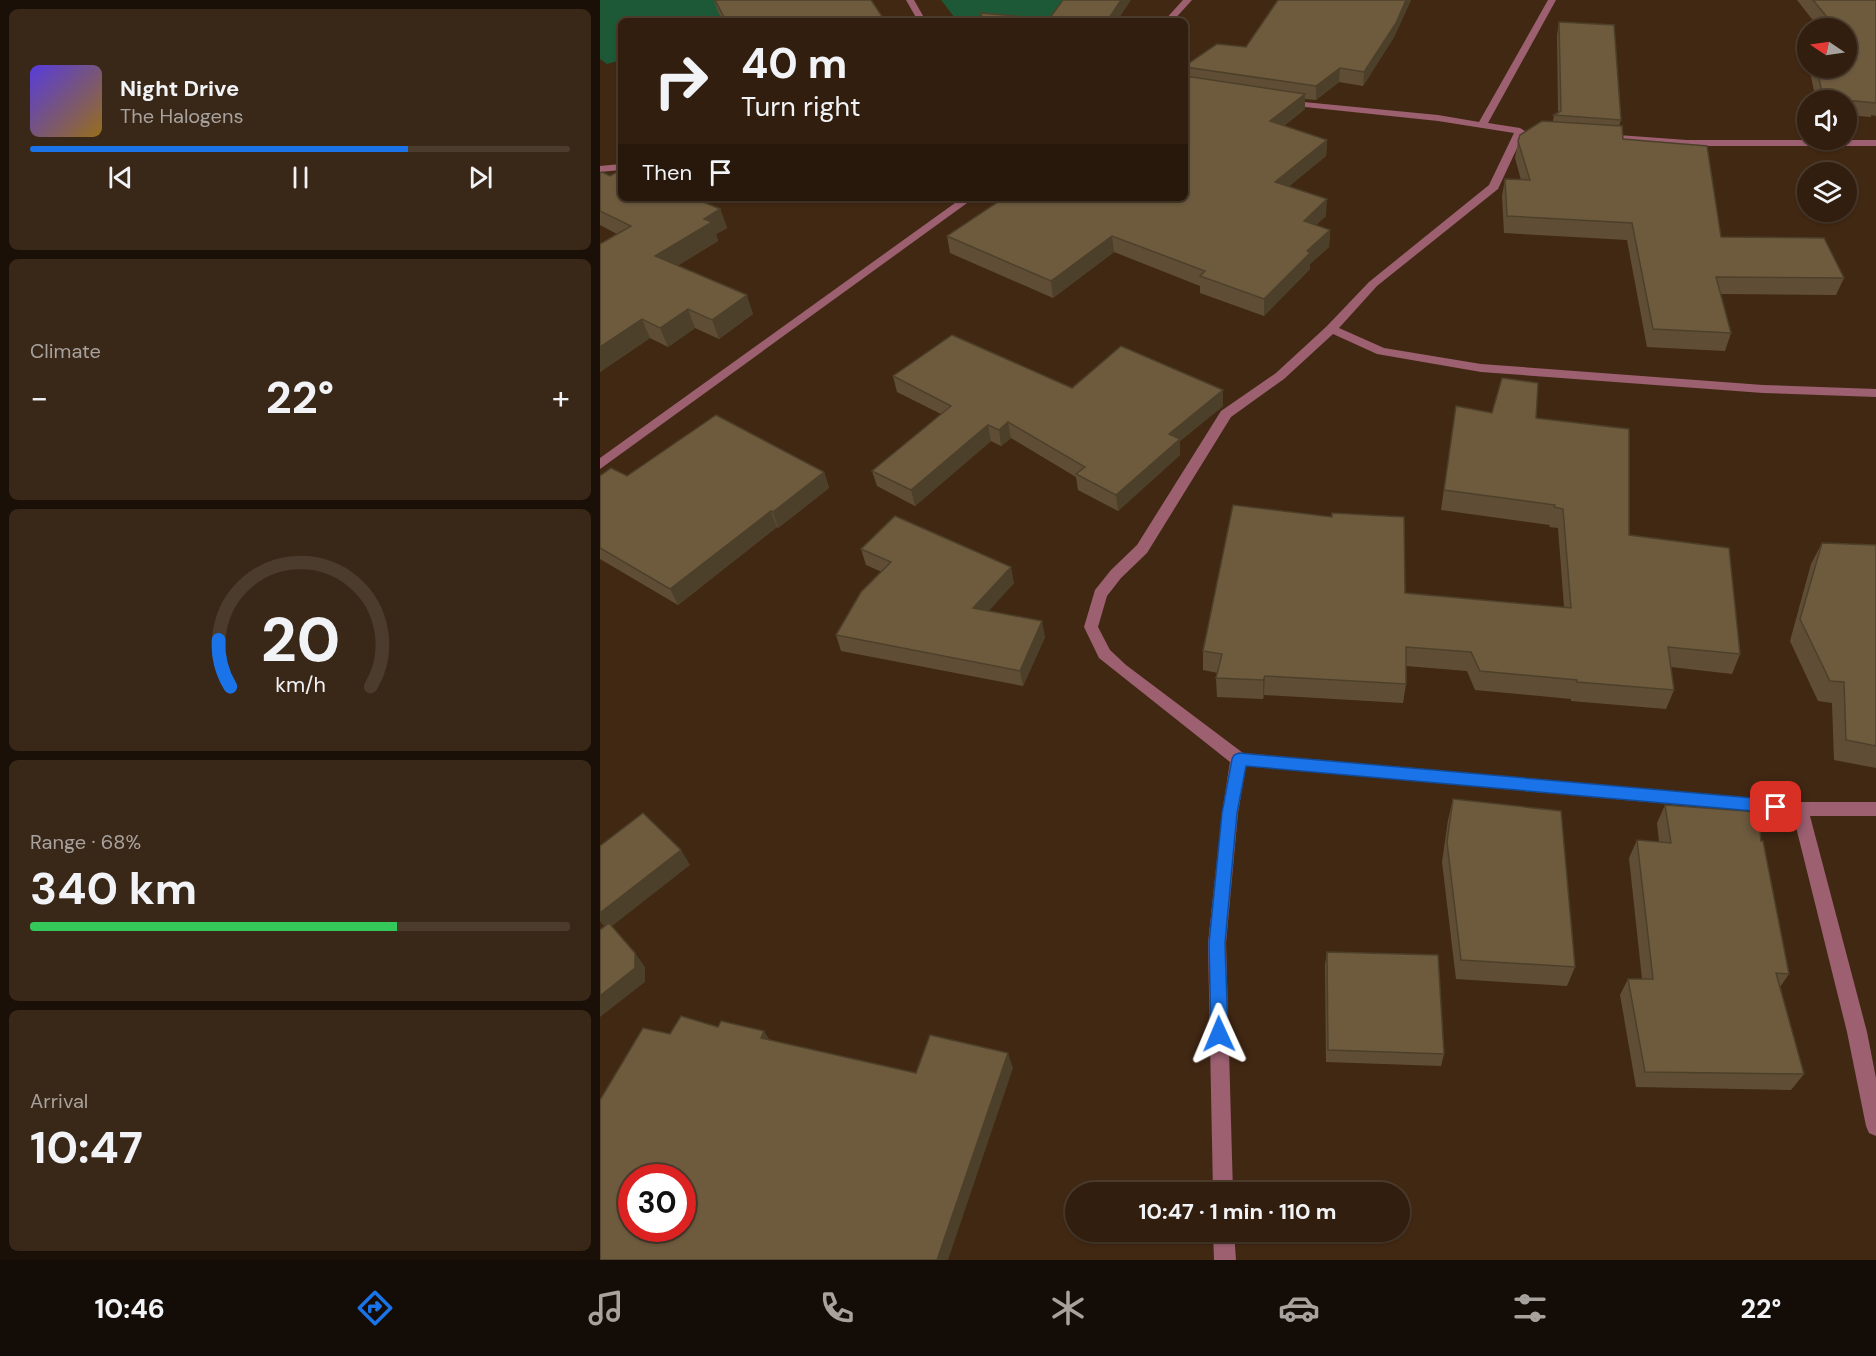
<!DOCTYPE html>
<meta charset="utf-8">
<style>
:root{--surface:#311e0e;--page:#392717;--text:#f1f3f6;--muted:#a8a29e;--line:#4c3c2e;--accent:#1a73e8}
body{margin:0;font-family:"DM Sans",sans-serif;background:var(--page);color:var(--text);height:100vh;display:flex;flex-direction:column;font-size:22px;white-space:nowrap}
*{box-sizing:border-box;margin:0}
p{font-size:20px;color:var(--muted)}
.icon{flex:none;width:33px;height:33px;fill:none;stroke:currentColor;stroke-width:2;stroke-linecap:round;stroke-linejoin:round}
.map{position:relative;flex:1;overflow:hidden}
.drawer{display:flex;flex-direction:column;gap:9px;padding:9px;background:#1b1008;width:600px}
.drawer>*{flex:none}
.guide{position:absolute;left:18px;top:18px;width:570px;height:183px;border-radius:9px;box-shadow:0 2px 4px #0004,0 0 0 2px var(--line);background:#311e0e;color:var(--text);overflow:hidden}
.needle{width:39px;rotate:283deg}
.fabs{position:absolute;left:1197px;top:18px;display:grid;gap:12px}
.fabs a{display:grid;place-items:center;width:60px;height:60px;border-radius:50%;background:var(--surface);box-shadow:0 2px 4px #0004,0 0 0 2px var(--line);font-size:30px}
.speed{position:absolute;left:18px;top:1164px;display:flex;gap:12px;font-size:30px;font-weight:700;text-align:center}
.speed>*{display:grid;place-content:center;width:78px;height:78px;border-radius:50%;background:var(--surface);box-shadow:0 2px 4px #0004,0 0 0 2px var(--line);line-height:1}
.speed .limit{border:9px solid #d22;background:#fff;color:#111}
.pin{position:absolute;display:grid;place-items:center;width:51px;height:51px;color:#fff;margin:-26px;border-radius:12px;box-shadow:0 3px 9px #0006}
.me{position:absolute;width:66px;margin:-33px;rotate:359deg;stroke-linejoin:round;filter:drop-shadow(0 0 4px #0008)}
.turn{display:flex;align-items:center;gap:21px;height:126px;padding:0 24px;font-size:27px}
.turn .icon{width:78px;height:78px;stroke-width:2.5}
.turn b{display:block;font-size:42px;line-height:51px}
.then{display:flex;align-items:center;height:57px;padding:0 24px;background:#0003;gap:12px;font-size:22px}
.big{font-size:45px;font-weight:700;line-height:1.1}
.drawer .card{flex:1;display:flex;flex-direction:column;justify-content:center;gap:9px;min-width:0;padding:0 21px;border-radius:9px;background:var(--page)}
.drawer .dial{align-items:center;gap:0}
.dial svg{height:156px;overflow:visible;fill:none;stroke:var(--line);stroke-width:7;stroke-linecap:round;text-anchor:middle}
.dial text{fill:var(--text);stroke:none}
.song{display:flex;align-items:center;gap:18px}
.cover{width:72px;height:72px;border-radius:9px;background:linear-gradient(135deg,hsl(250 70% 55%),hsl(40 70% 35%))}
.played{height:6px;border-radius:3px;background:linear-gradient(90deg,var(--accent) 70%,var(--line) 70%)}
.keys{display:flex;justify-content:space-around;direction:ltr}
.heat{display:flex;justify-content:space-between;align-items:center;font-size:33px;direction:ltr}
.charge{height:9px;border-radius:4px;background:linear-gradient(90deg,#34c759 68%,var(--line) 0)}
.trip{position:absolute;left:465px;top:1182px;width:345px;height:60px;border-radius:30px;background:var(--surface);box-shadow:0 2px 4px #0004,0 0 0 2px var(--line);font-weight:700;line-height:60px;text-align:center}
.tabs{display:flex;height:96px;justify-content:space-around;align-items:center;background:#140c06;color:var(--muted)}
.tabs .icon{width:42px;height:42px}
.tabs .active{color:var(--accent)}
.tabs b{font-size:27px;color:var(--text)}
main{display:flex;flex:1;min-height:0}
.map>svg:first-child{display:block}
.green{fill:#1d5936}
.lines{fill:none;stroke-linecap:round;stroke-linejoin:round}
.minor{fill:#9c6071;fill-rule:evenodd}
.wall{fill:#5f4e35}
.shaded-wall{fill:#4d402b}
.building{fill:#6e5b3e;stroke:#4d402b;stroke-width:1.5;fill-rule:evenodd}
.route{fill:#1a73e8;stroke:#114b97;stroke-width:1.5}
</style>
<main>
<section class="drawer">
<div class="card">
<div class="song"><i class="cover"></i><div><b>Night Drive</b><p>The Halogens</p></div></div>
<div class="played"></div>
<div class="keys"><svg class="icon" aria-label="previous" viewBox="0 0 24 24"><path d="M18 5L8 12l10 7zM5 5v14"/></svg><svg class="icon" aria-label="pause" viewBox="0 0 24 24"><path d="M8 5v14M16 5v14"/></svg><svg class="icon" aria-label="next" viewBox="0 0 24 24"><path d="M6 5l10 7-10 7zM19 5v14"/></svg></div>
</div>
<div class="card"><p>Climate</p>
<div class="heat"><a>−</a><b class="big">22°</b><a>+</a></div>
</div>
<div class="card dial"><svg viewBox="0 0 100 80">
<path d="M14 69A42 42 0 1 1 86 69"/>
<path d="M14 69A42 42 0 0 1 8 45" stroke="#1a73e8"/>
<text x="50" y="56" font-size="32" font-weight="700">20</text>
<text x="50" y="72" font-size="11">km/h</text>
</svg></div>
<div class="card"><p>Range · 68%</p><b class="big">340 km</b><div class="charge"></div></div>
<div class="card"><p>Arrival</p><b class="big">10:47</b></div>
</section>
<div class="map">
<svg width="1276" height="1260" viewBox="0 0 1276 1260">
<rect width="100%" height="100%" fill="#412813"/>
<g class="green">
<polygon points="0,0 174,0 126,12 117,21 21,21 21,60 7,64 0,59"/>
<polygon points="341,0 464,0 446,21 355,18"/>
</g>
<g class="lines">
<g class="minor">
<polygon points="306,0 314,0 326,21 318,21"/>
<polygon points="583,0 592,0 573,21 564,21"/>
<polygon points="948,0 956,0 888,123 920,128 925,131 898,189 777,286 739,328 784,348 881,364 1163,385 1276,389 1276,397 1163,393 881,372 777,354 733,334 684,379 631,417 547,553 521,578 507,596 498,627 510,650 526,665 643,753 1200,802 1276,802 1276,816 1210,816 1267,1032 1276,1078 1276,1136 1269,1133 1266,1126 1247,1032 1193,815 646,766 638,813 626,943 633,1192 613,1192 608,943 622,813 630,762 499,658 484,627 495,590 511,570 537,545 621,411 676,373 727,326 769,282 889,185 914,133 838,121 686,105 681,102 683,100 838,115 879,122"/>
<polygon points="1004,134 1087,140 1276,140 1276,146 1087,146 1000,139 1000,135"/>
<polygon points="21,164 21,170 0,172 0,166"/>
<polygon points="362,198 374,198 0,469 0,458"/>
<polygon points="613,1232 634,1232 636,1260 614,1260"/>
</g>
</g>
<g class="wall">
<polygon points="114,0 271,0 285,21 123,21 118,12"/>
<polygon points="678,0 811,0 794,37 763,86 739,82 716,100 705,99 705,109 684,126 727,140 726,156 689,186 726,216 716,225 730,230 729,247 710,264 710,269 664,316 600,293 600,286 514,252 453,298 350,253 347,236 585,198 585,66 646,47"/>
<polygon points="1197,0 1276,0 1276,116 1271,115 1271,117 1246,115 1246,100 1216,100 1209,68 1246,68 1246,28 1219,28"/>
<polygon points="959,22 1021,120 1019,126 1023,139 1121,237 1244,278 1236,295 1121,294 1131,333 1125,351 1047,347 1027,240 904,233 902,196 905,179 921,180 915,158 918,141 953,121 954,115 958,113 957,35"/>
<polygon points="0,173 120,209 127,228 116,234 118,241 77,266 153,314 119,339 95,328 68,347 50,338 0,372 0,244 17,234 0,225"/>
<polygon points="293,376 472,388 623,406 580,441 580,455 518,511 478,490 476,477 411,438 401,446 391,441 315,506 277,486 272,471 341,414 297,392"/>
<polygon points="892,413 936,418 1029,535 1140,654 1132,674 1071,667 1074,690 1066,709 971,701 971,699 875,690 867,671 806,666 806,684 803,703 664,695 663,699 617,697 616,678 618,673 603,670 603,651 805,593 964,607 958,528 949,527 950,525 841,510 853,426"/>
<polygon points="224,472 229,488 178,528 177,527 78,605 0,559 0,476"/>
<polygon points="1222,543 1276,545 1276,768 1234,760 1232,703 1218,701 1190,641 1211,564"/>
<polygon points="261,549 414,583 388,611 445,637 423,686 241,651 236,635 282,572 266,565"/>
<polygon points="853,799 975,967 967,986 856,979 842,862 848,820"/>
<polygon points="1065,805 1161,841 1189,974 1180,987 1204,1074 1191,1090 1036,1087 1020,995 1028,979 1042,979 1029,858 1037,840 1059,842 1057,823"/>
<polygon points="727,952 844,1054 841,1066 726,1062 725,965"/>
</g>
<g class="shaded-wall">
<polygon points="521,0 531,0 517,21 507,21"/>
<polygon points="806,0 811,0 794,37 763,86 764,72"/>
<polygon points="740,68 739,82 716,100 716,86"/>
<polygon points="705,94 705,109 670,137 670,121"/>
<polygon points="727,140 726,156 675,198 675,182"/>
<polygon points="727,199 726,216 703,237 704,221"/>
<polygon points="120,209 127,228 116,234 118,241 62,275 55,256 104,219"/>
<polygon points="730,230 729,247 710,264 710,269 664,316 664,299 707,251"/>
<polygon points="512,236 514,252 453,298 451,281"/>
<polygon points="147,295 153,314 119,339 112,320"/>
<polygon points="88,309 95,328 68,347 60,328"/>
<polygon points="42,319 50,338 0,372 0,347"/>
<polygon points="623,390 623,406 580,441 580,455 518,511 516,495 569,434"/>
<polygon points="408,422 411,438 401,446 399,430"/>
<polygon points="388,425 391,441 315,506 311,490"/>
<polygon points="224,472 229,488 178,528 173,512"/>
<polygon points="171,511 177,527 78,605 70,589"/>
<polygon points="411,567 414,583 377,624 373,608"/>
<polygon points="442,621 445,637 423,686 420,671"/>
<polygon points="665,676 664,695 663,699 663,680"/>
<polygon points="81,850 90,865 7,930 0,921 0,913"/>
<polygon points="35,953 45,967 45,982 0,1017 0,996"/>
<polygon points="164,1031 174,1047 161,1038"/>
<polygon points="408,1053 413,1068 348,1260 337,1260"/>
</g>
<g class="building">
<polygon points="115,0 271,0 285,21 126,21"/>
<polygon points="463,0 521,0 507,21 385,21 380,13 449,19"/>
<polygon points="678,0 806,0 796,23 764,72 740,68 716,86 585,67 585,66 617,44 646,47"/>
<polygon points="1213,0 1276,0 1276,103 1223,98 1217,68 1246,68 1246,28 1236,28"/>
<polygon points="959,22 1014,25 1021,120 954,115 961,111"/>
<polygon points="585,76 705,94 670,121 727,140 675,182 727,199 704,221 730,230 707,251 710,253 664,299 600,276 605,271 512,236 451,281 347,236 404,198 585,198"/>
<polygon points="942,121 1022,126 1023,139 1107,146 1121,237 1224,238 1244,278 1116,277 1131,333 1053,329 1032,223 907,216 905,179 930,180 918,141 920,135"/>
<polygon points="21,170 21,198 94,198 120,209 104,219 112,222 55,256 147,295 112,320 88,309 60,328 42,319 0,347 0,244 31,226 0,211 0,173 2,172 10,176"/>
<polygon points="352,335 472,388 521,346 623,390 569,434 580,439 516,495 476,474 485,467 408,422 399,430 388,425 311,490 272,471 351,406 293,376"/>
<polygon points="902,378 938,383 936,418 1029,429 1029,535 1129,548 1140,654 1068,647 1074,690 977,682 977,680 880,671 871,652 806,647 806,684 665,676 663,680 616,678 622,654 603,651 633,505 732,517 732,513 804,517 805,593 971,608 963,509 954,507 955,505 844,490 856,406 892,413"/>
<polygon points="116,415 224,472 173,512 171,511 70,589 0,548 0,476 11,468 27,476"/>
<polygon points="295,516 411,567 373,608 442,621 420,671 236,635 261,592 291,562 261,549"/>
<polygon points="1222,543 1276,545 1276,746 1246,740 1244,682 1230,681 1200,619"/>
<polygon points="853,799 961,811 975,967 861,960 847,842"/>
<polygon points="1065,805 1158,812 1161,841 1163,841 1189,974 1176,973 1204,1074 1045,1072 1028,979 1053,979 1037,840 1071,843"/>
<polygon points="43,813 81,850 0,913 0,846"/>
<polygon points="9,923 35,953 35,968 0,996 0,930"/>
<polygon points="727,952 838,955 844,1054 728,1050"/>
<path d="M81,1016L118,1027L121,1021L164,1031L161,1038L316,1073L330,1035L408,1053L337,1260H0V1100L43,1028L70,1034ZM32,1178H82V1228H32Z"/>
</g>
<polygon class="route" points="639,753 1176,800 1182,802 1184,807 1182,811 1176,813 646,766 637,813 625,943 628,1034 625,1040 619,1042 613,1040 611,1034 609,943 622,813 632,759 634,755"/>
</svg>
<div class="fabs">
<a><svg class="needle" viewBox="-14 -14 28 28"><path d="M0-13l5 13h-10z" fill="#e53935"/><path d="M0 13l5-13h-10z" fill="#a8a29e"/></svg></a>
<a><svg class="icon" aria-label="sound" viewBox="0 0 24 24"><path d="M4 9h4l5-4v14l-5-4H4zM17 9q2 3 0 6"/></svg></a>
<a><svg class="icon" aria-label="layers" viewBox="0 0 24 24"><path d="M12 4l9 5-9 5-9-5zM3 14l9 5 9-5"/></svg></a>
</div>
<div class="speed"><div class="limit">30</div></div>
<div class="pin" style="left:1176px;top:807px;background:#d93025"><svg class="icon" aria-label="arrive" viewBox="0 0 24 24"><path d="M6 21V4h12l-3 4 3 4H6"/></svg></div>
<svg class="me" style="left:619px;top:1034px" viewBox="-20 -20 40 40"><path d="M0-17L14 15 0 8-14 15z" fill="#1a73e8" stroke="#fff" stroke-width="4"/></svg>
<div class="trip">10:47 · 1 min · 110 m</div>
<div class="guide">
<div class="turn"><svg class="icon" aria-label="right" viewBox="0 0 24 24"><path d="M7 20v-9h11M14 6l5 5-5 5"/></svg><div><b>40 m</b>Turn right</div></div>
<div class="then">Then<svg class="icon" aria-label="arrive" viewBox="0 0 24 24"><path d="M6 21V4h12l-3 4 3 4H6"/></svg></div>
</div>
</div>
</main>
<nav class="tabs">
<b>10:46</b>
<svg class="icon active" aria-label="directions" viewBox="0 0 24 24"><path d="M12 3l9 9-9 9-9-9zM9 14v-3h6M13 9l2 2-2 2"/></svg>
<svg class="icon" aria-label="music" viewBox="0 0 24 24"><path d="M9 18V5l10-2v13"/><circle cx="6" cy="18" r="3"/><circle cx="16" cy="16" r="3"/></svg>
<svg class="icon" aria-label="phone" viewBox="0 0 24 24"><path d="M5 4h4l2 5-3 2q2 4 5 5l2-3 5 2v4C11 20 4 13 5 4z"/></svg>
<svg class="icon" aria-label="climate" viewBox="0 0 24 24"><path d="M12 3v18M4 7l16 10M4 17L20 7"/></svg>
<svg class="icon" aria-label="car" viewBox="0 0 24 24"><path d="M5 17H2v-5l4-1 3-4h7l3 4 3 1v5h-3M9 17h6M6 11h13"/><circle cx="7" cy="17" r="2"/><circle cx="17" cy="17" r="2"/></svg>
<svg class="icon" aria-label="filters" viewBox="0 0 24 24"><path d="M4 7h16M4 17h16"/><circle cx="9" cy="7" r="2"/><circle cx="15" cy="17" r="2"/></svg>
<b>22°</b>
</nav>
